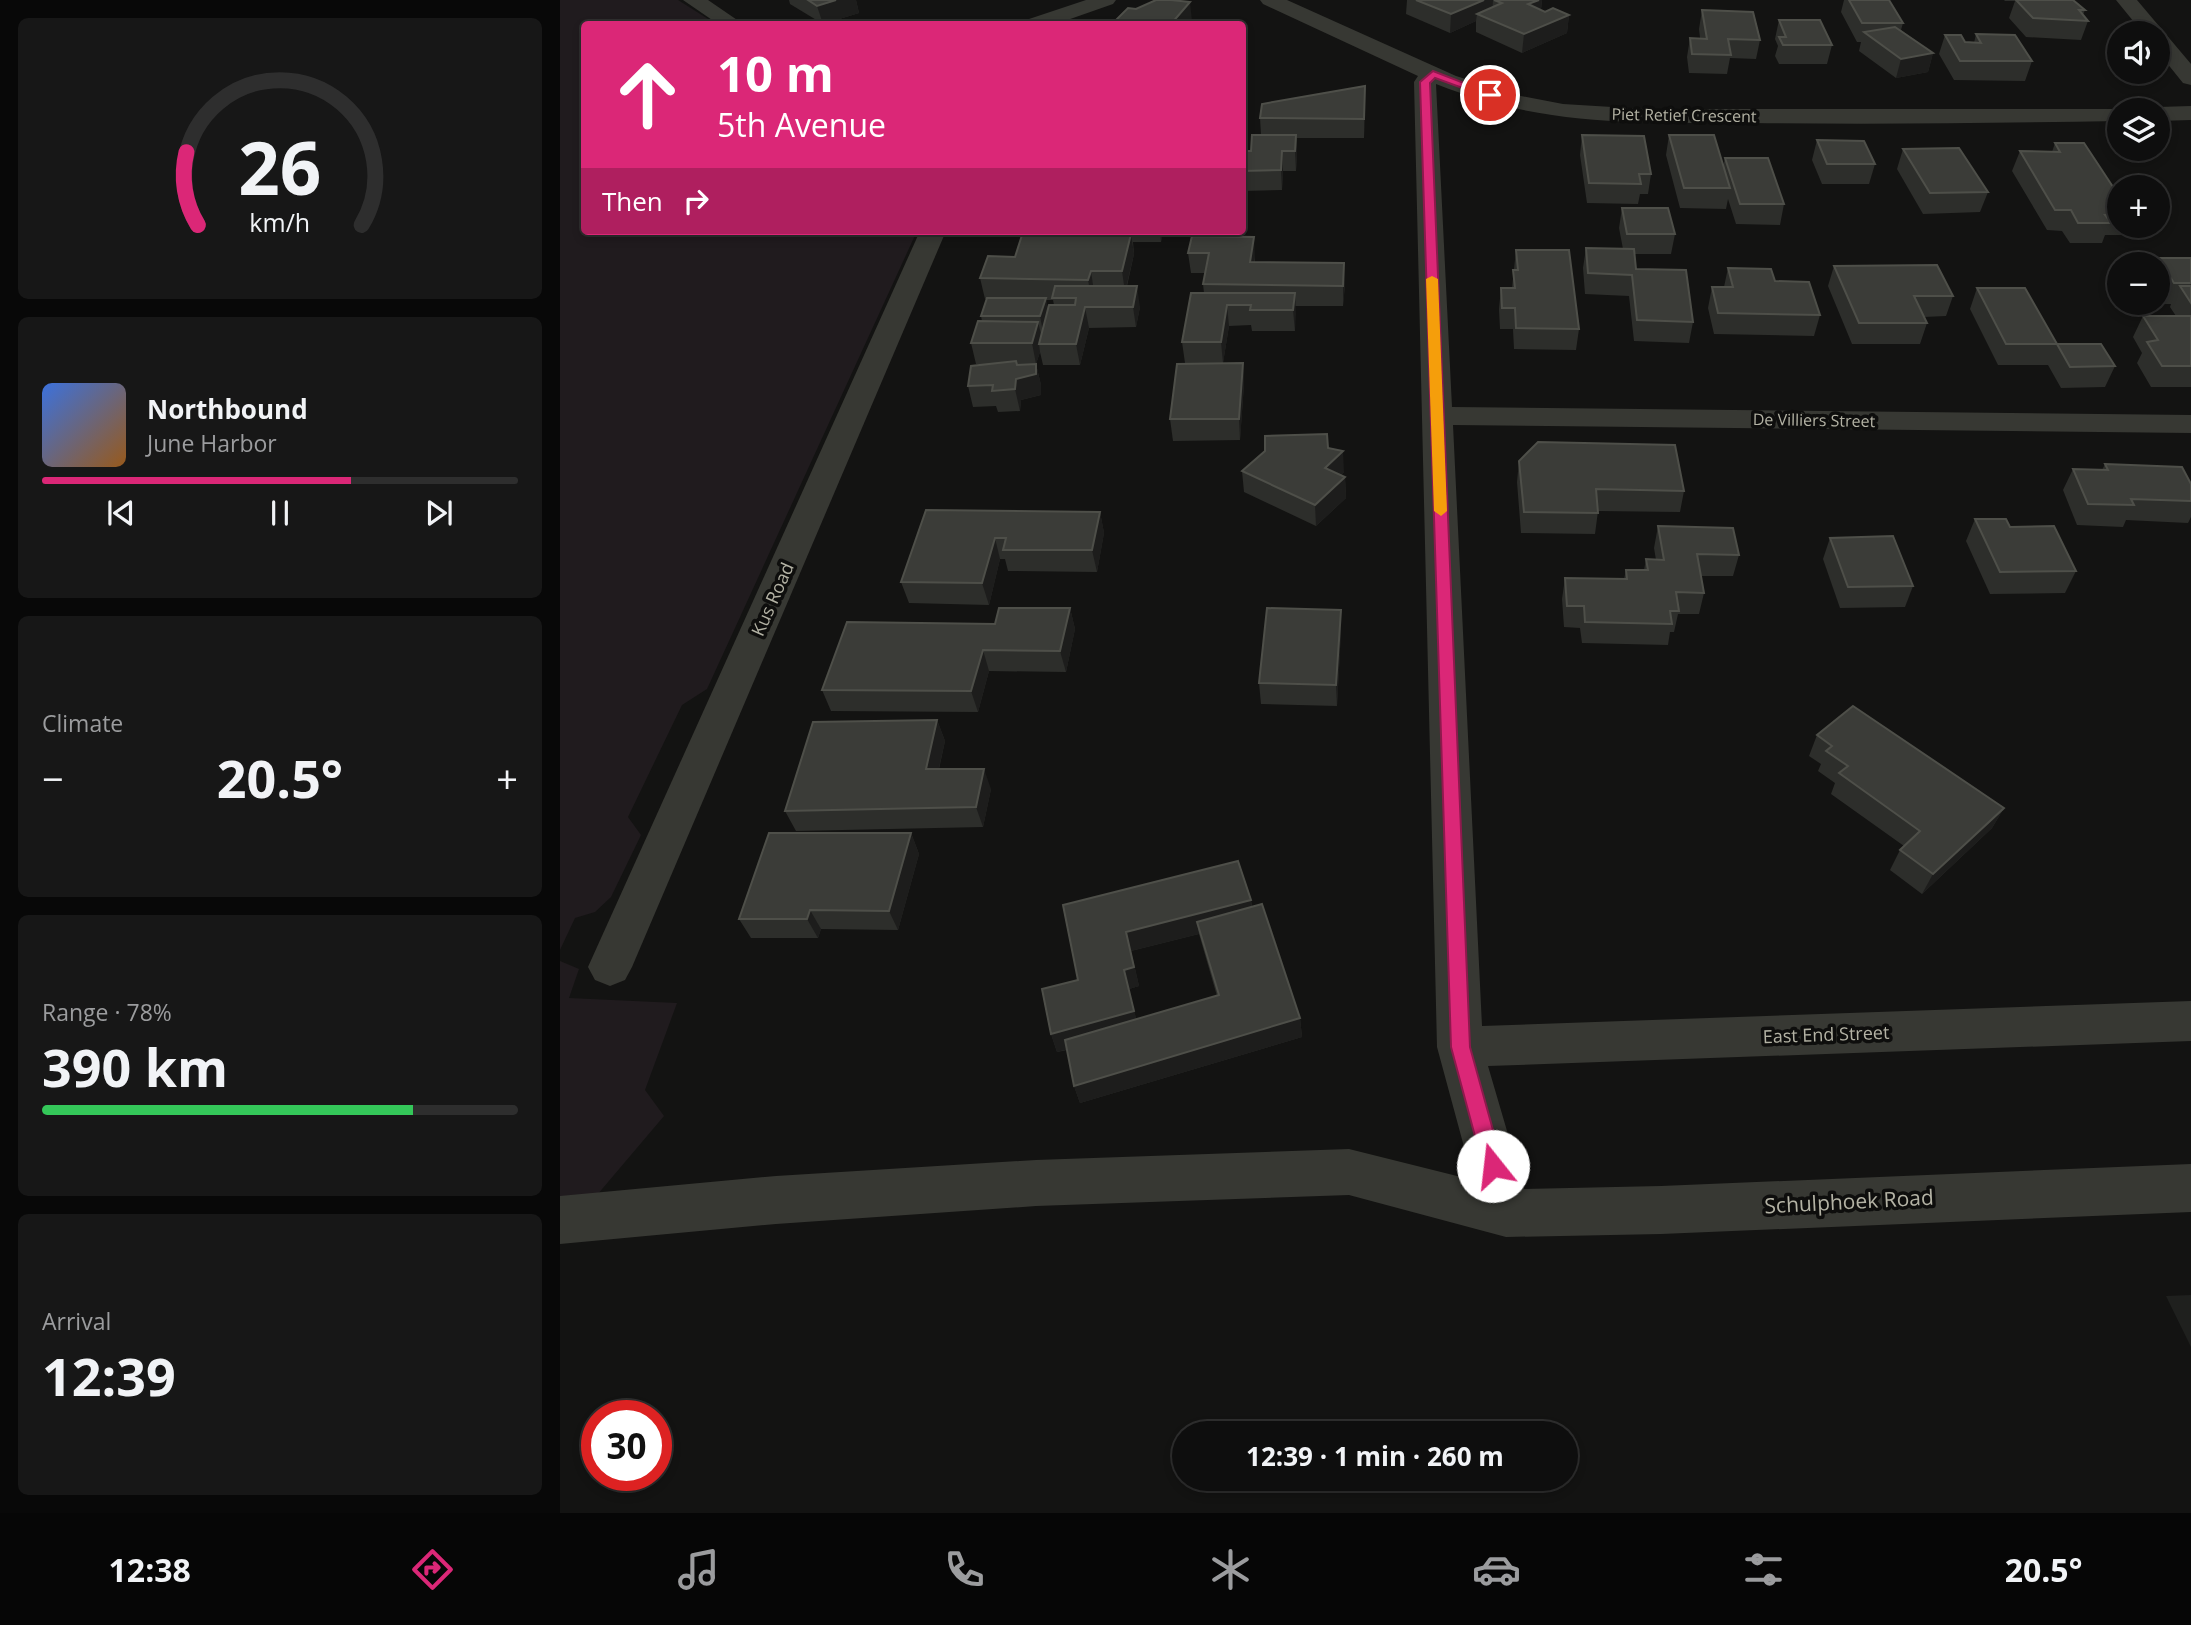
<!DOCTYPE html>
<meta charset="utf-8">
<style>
:root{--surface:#0e0e0e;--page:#171717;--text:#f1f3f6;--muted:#9b9c9e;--line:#2e2e2e;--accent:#db2777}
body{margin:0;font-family:"Open Sans",sans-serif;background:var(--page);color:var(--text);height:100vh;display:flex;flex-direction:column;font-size:26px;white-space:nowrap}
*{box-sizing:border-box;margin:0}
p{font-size:23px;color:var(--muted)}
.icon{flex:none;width:38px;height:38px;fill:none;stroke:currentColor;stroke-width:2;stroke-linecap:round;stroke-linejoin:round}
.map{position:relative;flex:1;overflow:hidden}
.panel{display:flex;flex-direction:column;gap:18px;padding:18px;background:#080808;width:560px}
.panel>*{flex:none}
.banner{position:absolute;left:21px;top:21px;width:665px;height:214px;border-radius:7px;box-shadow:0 4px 10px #0003,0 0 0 2px var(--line);background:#db2777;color:#fff;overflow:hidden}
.buttons{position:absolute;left:1547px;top:21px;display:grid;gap:14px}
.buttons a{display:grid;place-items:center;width:63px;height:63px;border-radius:50%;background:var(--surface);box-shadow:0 4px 10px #0003,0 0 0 2px var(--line);font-size:35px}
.speed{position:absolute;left:21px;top:1400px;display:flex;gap:14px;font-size:35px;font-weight:700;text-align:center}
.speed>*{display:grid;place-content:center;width:91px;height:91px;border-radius:50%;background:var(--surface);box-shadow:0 4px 10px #0003,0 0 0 2px var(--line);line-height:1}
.speed .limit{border:10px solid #d22;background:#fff;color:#111}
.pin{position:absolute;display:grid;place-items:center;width:60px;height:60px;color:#fff;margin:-30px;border:4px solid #fff;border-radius:50%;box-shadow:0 2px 7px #0007}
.me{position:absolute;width:77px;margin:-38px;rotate:344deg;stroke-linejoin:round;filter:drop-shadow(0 0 5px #0008)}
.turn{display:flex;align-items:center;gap:24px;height:147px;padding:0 21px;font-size:32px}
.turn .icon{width:91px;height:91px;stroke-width:2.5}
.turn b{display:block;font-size:49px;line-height:60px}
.then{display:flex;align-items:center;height:66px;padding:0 21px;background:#0003;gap:14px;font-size:26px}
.big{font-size:52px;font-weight:700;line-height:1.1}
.panel .widget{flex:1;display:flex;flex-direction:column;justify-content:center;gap:10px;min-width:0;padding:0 24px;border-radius:10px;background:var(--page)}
.panel .dial{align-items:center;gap:0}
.dial svg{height:182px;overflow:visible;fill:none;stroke:var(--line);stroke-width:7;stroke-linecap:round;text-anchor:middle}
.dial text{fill:var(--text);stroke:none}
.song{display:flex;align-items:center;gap:21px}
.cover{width:84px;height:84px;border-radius:10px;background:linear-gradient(135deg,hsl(220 70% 55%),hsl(30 70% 35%))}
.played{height:7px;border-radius:4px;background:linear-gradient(90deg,var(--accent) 65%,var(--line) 65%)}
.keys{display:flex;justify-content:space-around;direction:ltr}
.heat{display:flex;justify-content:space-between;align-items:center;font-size:38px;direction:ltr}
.charge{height:10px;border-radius:5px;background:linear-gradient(90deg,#34c759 78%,var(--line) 0)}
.trip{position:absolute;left:612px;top:1421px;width:406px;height:70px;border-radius:35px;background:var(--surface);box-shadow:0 4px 10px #0003,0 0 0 2px var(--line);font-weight:700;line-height:70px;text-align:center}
.tab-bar{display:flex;height:112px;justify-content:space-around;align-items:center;background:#060606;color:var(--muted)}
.tab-bar .icon{width:49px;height:49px}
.tab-bar .selected{color:var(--accent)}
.tab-bar b{font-size:32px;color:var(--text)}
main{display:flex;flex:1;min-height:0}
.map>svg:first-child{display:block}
.built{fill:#1f201e}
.green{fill:#201b1e}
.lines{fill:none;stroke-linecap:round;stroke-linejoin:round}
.minor{fill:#373833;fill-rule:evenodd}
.wall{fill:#2d2e2b;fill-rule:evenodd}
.shaded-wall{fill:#1d1d1c}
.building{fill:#3b3c38;stroke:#4e4f49;stroke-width:2}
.route{fill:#db2777;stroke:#8e194d;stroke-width:2}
.slow{fill:#f59e0b}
.labels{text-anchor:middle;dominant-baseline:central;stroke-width:7;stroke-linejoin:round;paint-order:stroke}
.far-street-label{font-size:16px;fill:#b3b2a4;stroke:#0e0e0d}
.street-label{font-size:18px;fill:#b3b2a4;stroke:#0e0e0d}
.near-street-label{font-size:21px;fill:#b3b2a4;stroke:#0e0e0d}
</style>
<main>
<section class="panel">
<div class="widget dial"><svg viewBox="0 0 100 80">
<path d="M14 69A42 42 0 1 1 86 69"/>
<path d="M14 69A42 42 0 0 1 9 37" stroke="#db2777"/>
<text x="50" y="56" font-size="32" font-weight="700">26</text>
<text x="50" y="72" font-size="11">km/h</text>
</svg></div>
<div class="widget">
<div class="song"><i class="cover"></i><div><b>Northbound</b><p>June Harbor</p></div></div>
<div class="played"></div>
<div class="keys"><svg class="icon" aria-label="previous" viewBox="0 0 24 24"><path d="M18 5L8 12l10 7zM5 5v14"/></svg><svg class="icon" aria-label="pause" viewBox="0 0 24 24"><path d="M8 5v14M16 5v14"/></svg><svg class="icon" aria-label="next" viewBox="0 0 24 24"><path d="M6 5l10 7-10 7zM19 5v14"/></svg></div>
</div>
<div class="widget"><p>Climate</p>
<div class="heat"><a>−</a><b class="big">20.5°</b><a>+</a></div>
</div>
<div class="widget"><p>Range · 78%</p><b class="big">390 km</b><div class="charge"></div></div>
<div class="widget"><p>Arrival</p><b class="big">12:39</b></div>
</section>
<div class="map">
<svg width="1631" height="1513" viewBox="0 0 1631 1513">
<rect width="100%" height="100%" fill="#131312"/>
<polygon class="built" points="1631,1295 1631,1347 1606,1296"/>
<g class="green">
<polygon points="0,0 118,0 156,24 24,24 24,231 357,231 147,689 122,705 68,817 81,835 51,897 35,912 15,918 0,950"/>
<polygon points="0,961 19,969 9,998 117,1003 85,1090 104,1116 37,1195 0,1201"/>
</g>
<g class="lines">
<g class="minor">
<polygon points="123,0 148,0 183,24 158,24"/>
<polygon points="526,0 556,0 553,4 496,24 466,24 469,19"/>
<path d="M700,0H727L896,76L956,95L1003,104L1085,109H1567L1559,110V121C1437,123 1316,125 1194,123C1078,122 987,128 876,84L892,407L1631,415V433L893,425L922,1026L1631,1001V1041L928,1066L964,1189L1101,1186L1631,1164V1212L1101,1234L946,1237L789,1195L476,1206L216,1224L0,1244V1196L216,1176L476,1160L789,1149L913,1180L877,1047L854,82L858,76L703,4Z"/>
<polygon points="1556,0 1577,0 1631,64 1631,85 1623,83 1598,52 1598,33 1583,33"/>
<polygon points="1631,106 1631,120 1598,121 1598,110 1589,110 1598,107"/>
<polygon points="360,231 386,231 72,967 65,980 50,986 35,980 28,967"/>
</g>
</g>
<g class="wall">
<polygon points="229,0 296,0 299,13 263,24 230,4"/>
<polygon points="847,0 982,0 981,10 985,12 1009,15 1007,33 962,53 916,32 916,21 890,33 846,14"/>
<polygon points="1284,0 1329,0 1343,23 1341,30 1373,53 1368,72 1336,78 1299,51 1301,42 1297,42 1281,12"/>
<polygon points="1444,0 1513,0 1525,10 1523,15 1528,21 1521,40 1466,37 1449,18 1455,1 1445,1"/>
<polygon points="1142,10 1200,40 1196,59 1170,58 1167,74 1129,73 1127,57 1130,38 1140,38 1139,29"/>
<polygon points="1219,20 1272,45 1267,64 1219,64 1215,56 1218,46 1215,39"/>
<polygon points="1416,34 1472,61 1465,81 1394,80 1379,54 1385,35 1405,42 1414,43"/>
<polygon points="805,106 804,138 737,138 737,154 736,171 723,171 722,190 682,191 682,151 691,151 701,135 700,118"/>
<polygon points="1022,135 1091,174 1088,194 1080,194 1078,204 1027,203 1020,155"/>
<polygon points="1109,135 1163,166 1165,158 1224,204 1220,225 1176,224 1168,199 1166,209 1120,208 1106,155"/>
<polygon points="1257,140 1315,164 1309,184 1262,184 1252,160"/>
<polygon points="1495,143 1559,196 1559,226 1567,226 1563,235 1545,235 1542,243 1510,243 1502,231 1487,230 1452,171 1460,151 1492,152"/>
<polygon points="1343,149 1428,192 1420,212 1363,214 1337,169"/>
<polygon points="1062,208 1115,234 1111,254 1074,254 1076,269 1133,322 1129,343 1074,341 1069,296 1025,294 1023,268 1026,248 1063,249 1059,228"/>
<path d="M466,231H546L545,234H560L559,231H603L601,242H573L574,254L567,286L580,307L576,327L529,328L520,365H483L480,352L476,364L481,385V395L461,400L460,411L438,412L436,406L413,407L408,386L428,364H416L411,343L422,321L421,316L427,299H425L420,278L455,257ZM486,300H493L494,305L488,309Z"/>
<polygon points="632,236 695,257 695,262 785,284 783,306 735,306 735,331 692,331 691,325 669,326 663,363 625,363 622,342 644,293 643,284 645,273 631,273 628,253"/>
<polygon points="956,250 1019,329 1016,350 954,349 953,329 940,329 939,309 941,288 952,288"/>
<polygon points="1598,258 1631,258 1631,387 1591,387 1577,363 1582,353 1573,337 1583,316 1616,316 1610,307 1611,304 1603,304 1598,295 1598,264 1595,264"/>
<polygon points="1274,266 1393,296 1386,316 1364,317 1367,323 1360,344 1292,344 1268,286"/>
<polygon points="1168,268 1215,281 1260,315 1254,336 1154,334 1148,308 1152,287 1164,287"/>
<polygon points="1417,288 1497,344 1555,366 1545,387 1501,388 1488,365 1438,365 1410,309"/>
<polygon points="683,363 684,384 680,440 613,441 610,419"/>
<polygon points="768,448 784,472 781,475 785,477 786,498 756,526 684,492 682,471"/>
<polygon points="959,461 1124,491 1120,512 1038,511 1035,534 961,533 957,482"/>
<polygon points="1545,464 1631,484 1631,517 1628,523 1566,520 1563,527 1517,525 1503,490 1513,469 1542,470"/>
<polygon points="366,510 540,512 544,533 537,572 448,571 445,559 440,559 429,605 349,603 341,582"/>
<polygon points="1415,519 1450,527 1516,571 1505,593 1430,594 1406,541"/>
<polygon points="1098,526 1179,555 1173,576 1141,576 1144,593 1139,614 1118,614 1114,632 1110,632 1108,645 1022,643 1020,628 1004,627 1002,599 1005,578 1064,579 1066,570 1084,570 1086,559 1096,560 1094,548"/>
<polygon points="1270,538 1353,586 1345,607 1280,608 1263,559"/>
<polygon points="510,608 515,629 506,672 429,671 418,712 271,711 262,690 435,624"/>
<polygon points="781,631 777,706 701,704 699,683"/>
<polygon points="377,720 385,741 379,769 431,789 423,827 236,831 225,811"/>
<polygon points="1257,735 1444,808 1432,828 1362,894 1330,870 1340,850 1344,846 1271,794 1275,783 1258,771 1261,764 1249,756"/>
<polygon points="351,833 359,854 338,930 261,929 258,938 191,938 179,919"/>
<path d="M691,900L692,907L740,1018L742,1037L520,1103L514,1086L507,1050L497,1052L491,1034L518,980L503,905ZM639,934L657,996L576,1019L569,989L579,986L571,951Z"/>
</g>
<g class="shaded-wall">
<polygon points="276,0 296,0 299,13 263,24 257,6"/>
<polygon points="924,0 933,0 932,14 917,14 916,21 890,33 891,14"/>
<polygon points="979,0 982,0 980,17 968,4"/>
<polygon points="630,2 632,21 628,24 611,24"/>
<polygon points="1009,15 1007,33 962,53 964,34"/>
<polygon points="1373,53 1368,72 1336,78 1341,59"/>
<polygon points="805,86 805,106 804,138 804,119"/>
<polygon points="736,135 737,154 736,171 735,151"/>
<polygon points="722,151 723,171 722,190 721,170"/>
<polygon points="600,231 603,231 601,242"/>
<polygon points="571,234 574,254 565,292 562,271"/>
<polygon points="694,237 695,257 692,283 690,262"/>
<polygon points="784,263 785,284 783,306 783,286"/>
<polygon points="531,271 534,292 532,301 528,280"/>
<polygon points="577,286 580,307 576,327 573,307"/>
<polygon points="735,293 736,314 735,331 733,310"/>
<polygon points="486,298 490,319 484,337 480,316"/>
<polygon points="667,305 669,326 663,363 661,342"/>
<polygon points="525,307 529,328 520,365 516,344"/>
<polygon points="478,322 483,342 479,344 480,352 476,364 472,343"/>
<polygon points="683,363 684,384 680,440 679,419"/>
<polygon points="476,364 481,385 481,395 461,400 460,411 455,389 456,379 460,378"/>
<polygon points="783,451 784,472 766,489 765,468"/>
<polygon points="785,477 786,498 756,526 755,505"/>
<polygon points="540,512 544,533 537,572 532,550"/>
<polygon points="435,538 440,559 429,605 422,583"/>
<polygon points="510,608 515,629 506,672 500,651"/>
<polygon points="781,610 781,631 777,706 776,685"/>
<polygon points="423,650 429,671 418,712 411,691"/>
<polygon points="377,720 385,741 374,790 366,769"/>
<polygon points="424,769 431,789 423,827 416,807"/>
<polygon points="1444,808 1432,828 1362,894 1373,874"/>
<polygon points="351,833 359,854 338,930 329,911"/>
<polygon points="691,900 693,920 637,922 639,934 571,951 579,986 569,989 579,1030 497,1052 491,1034 564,970 566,932"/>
<polygon points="250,910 261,929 258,938 247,919"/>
<polygon points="740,1018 742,1037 520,1103 514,1086"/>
</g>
<g class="building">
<polygon points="248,0 276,0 257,6"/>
<polygon points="596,0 611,0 630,2 611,24 552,24 568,8 576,9"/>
<polygon points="856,0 924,0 891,14"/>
<polygon points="934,0 979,0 968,4 985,12 993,8 1009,15 964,34 917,14 942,3"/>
<polygon points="1289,0 1329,0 1343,23 1302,23"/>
<polygon points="1456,0 1513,0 1525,10 1519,10 1528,21 1473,18"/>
<polygon points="1142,10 1193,12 1200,40 1168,39 1171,55 1132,54 1130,38 1147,39"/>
<polygon points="1219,20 1260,20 1272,45 1223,45 1219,37 1226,37"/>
<polygon points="1335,27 1373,53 1341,59 1304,32"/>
<polygon points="1416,34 1455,35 1472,61 1400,61 1385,35 1401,35 1405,42 1421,43"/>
<polygon points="805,86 804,119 700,118 702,104"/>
<polygon points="692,135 736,135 735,151 722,151 721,170 682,171 682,151 691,151"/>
<polygon points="1022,135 1084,136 1091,174 1079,174 1081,184 1029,183"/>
<polygon points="1109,135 1154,135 1170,188 1124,188"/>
<polygon points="1257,140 1304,141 1315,164 1267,164"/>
<polygon points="1495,143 1524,143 1559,196 1559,215 1545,215 1551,223 1518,223 1511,210 1495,210 1460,151 1500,152"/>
<polygon points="1399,148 1428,192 1370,193 1343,149"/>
<polygon points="1165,158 1208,158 1224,204 1180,204"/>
<polygon points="1062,208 1108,208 1115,234 1067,234"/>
<polygon points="463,232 571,234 562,271 531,271 528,280 420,278 428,256 455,257"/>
<polygon points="632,236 694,237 690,262 784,263 783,286 643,284 649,253 628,253"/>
<polygon points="1026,248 1074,249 1076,269 1126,270 1133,322 1077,320 1072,275 1028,273"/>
<polygon points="956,250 1009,250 1019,329 956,328 955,308 942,308 941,288 955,288 953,270 958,270"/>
<polygon points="1598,258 1631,258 1631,283 1614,283"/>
<polygon points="1377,265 1393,296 1354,296 1367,323 1299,323 1274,266"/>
<polygon points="1168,268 1211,269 1215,281 1249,282 1260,315 1158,313 1152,287 1173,287"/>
<polygon points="495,286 577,286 573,307 525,307 516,344 479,344 489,305 515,305 516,298 492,298"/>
<polygon points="1620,286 1631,286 1631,303"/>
<polygon points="1417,288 1465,288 1497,344 1446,344"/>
<polygon points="631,293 735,293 733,310 690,310 691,305 667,305 661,342 622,342"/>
<polygon points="427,298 486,298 480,316 421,316"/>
<polygon points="1583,316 1631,316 1631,366 1602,366 1587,342 1598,340"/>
<polygon points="418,321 478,322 472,343 411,343"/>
<polygon points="1497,344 1541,344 1555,366 1510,367"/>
<polygon points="456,361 457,365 476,364 476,374 456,379 455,389 432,391 433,385 408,386 411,366"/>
<polygon points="683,363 679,419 610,419 617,364"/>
<polygon points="767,434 768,448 783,451 765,468 785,477 755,505 682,471 705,451 705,436"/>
<polygon points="978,442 1115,445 1124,491 1036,489 1038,513 964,512 959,461"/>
<polygon points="1545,464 1622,467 1631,484 1631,501 1571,499 1574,505 1528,504 1513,469 1548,470"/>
<polygon points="366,510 540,512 532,550 443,550 446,538 435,538 422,583 341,582"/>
<polygon points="1415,519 1446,519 1450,527 1494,526 1516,571 1440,572"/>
<polygon points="1098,526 1173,528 1179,555 1137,554 1144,593 1116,592 1119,611 1110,611 1112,624 1025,622 1024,606 1007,606 1005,578 1067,579 1066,570 1088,570 1086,559 1104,560"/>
<polygon points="1333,536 1353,586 1288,587 1270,538"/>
<polygon points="439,608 510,608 500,651 423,650 411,691 262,690 287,622 435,624"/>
<polygon points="707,608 781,610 776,685 699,683"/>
<polygon points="1293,706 1444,808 1373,874 1340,850 1360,831 1279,773 1288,766 1266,751 1272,746 1257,735"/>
<polygon points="377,720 366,769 424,769 416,807 225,811 253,722"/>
<polygon points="209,833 351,833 329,911 250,910 247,919 179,919"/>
<polygon points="678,861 691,900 566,932 574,967 564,970 574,1011 491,1034 482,989 518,980 503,905"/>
<polygon points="702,904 740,1018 514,1086 505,1040 659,995 637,922"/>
</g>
<polygon class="route" points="873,71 935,95 927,97 875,78 870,83 910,1047 943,1166 940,1172 933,1175 926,1172 923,1166 891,1047 860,82"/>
<polygon class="slow" points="872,276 878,279 887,511 881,516 874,511 866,279"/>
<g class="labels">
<g class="far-street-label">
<text transform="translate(1124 115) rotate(1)">Piet Retief Crescent</text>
<text transform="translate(1254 420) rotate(1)">De Villiers Street</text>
</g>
<g class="street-label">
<text transform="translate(212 599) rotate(-66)">Kus Road</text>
<text transform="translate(1266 1034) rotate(-2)">East End Street</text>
</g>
<g class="near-street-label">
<text transform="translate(1289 1201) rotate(-3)">Schulphoek Road</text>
</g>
</g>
</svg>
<div class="buttons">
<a><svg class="icon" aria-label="sound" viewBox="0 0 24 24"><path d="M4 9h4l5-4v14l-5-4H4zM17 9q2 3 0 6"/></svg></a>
<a><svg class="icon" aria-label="layers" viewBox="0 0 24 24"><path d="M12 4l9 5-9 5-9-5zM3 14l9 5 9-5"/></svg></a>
<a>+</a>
<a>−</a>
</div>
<div class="speed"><div class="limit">30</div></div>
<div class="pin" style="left:930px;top:95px;background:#d93025"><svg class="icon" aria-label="arrive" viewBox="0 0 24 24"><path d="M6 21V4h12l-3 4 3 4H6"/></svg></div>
<svg class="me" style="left:933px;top:1166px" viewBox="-20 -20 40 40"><circle r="19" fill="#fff"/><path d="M0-13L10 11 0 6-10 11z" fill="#db2777"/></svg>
<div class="trip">12:39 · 1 min · 260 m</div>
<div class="banner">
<div class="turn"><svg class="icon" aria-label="ahead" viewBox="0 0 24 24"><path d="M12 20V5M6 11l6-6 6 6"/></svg><div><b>10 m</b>5th Avenue</div></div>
<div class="then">Then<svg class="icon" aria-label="right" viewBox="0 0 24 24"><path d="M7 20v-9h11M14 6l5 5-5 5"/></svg></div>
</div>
</div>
</main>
<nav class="tab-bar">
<b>12:38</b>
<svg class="icon selected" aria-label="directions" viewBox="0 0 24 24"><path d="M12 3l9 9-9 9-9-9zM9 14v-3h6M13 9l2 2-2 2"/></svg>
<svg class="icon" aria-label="music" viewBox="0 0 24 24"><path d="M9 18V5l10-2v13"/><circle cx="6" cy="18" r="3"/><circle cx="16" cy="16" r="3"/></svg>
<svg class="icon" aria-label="phone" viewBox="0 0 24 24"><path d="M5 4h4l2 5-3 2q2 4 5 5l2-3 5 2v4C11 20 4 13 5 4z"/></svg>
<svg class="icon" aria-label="climate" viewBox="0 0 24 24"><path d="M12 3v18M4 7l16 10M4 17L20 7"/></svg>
<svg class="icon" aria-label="car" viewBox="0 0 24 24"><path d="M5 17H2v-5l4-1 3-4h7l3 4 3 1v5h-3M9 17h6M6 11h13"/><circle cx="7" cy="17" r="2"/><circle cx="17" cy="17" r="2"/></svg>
<svg class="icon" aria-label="filters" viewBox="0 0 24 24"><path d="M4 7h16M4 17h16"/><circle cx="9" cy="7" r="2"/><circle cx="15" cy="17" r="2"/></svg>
<b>20.5°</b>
</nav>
